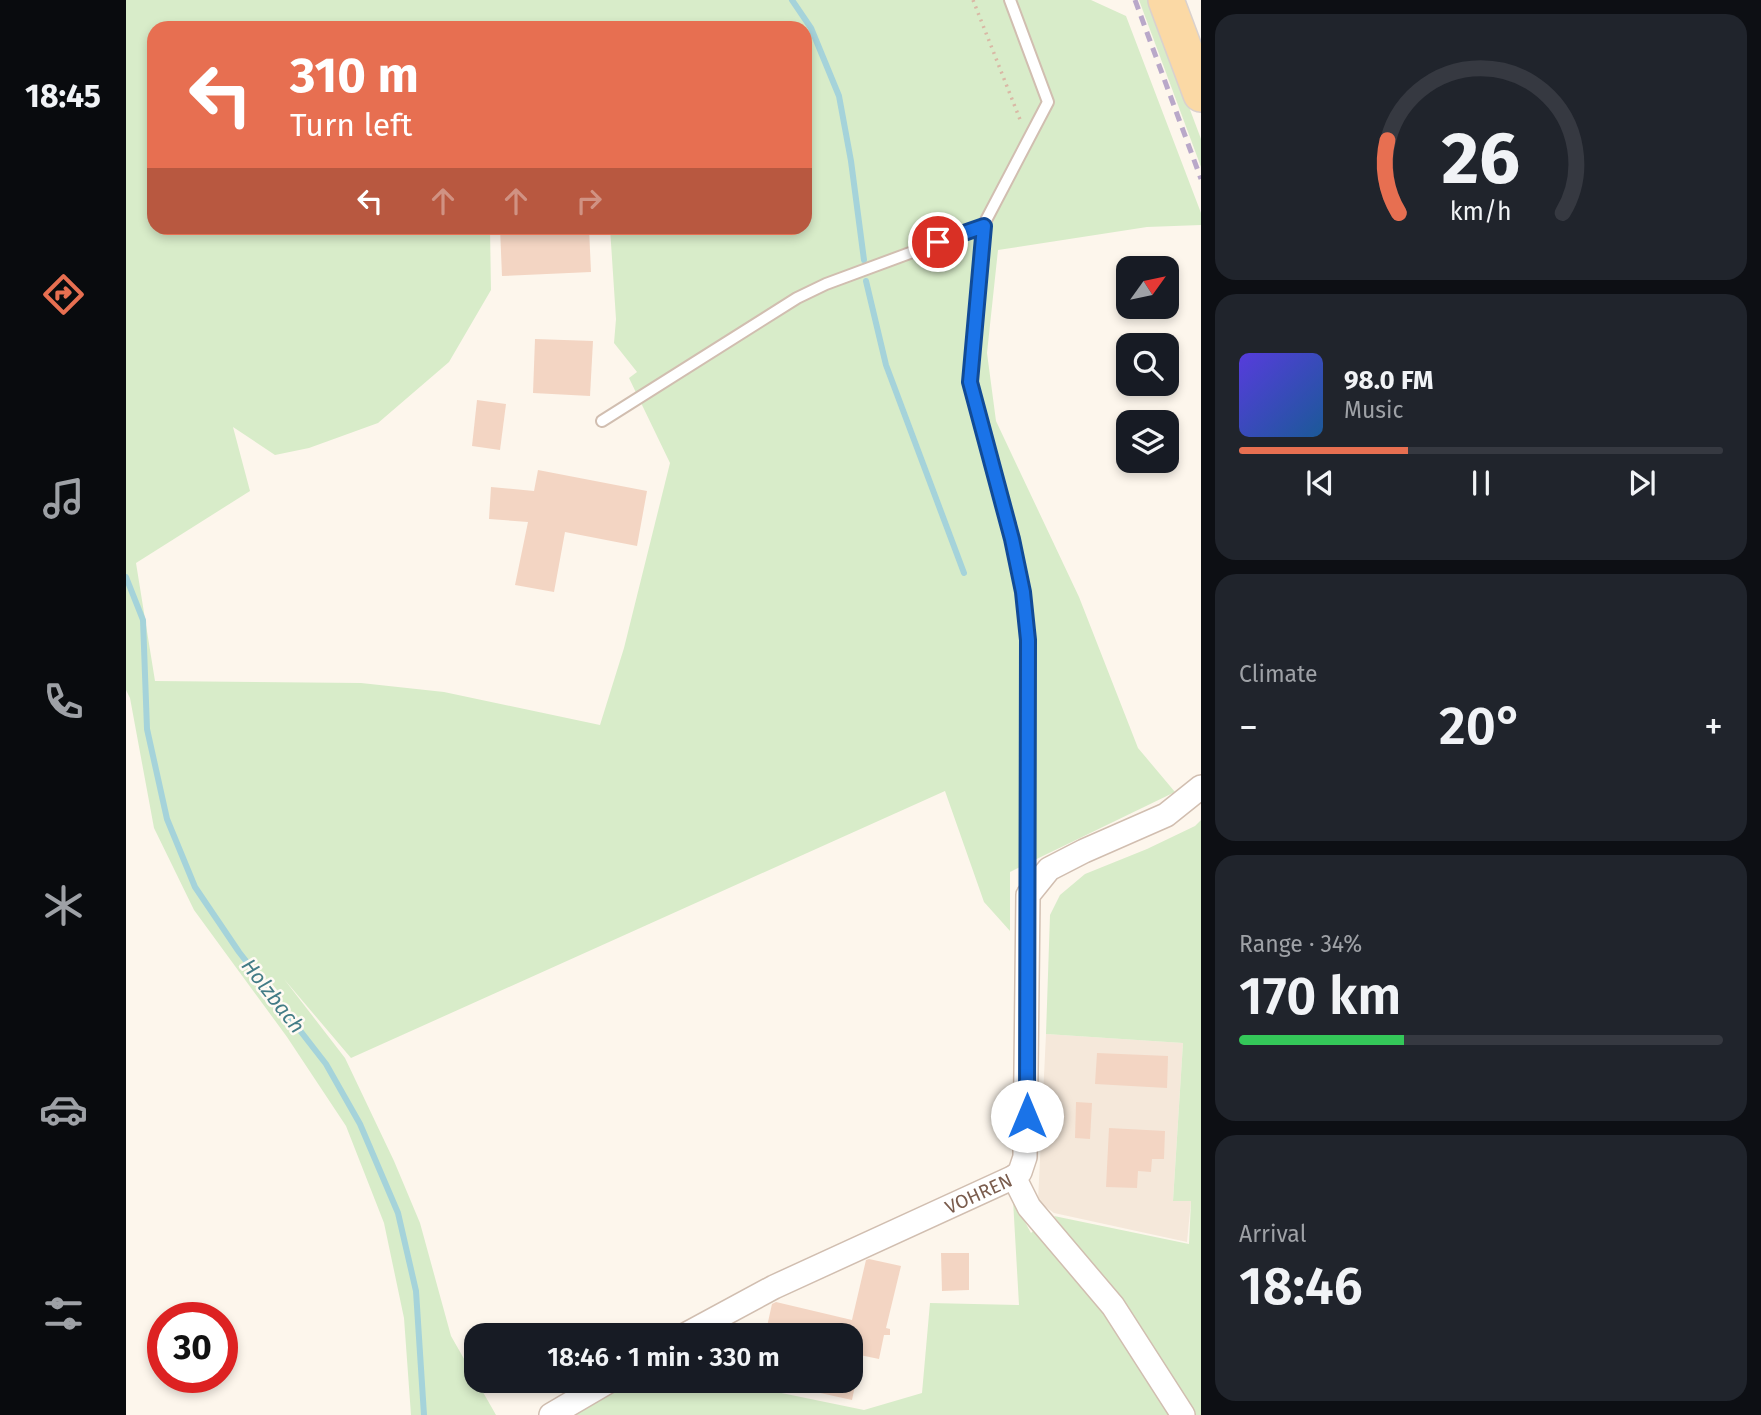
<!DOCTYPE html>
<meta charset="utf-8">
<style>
:root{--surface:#171b24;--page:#20242c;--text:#f1f3f6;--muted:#9ea1a6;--line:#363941;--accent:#e76f51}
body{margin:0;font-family:"Fira Sans",sans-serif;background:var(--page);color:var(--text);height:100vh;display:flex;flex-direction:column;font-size:26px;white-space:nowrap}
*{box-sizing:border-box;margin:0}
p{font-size:23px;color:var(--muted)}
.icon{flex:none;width:38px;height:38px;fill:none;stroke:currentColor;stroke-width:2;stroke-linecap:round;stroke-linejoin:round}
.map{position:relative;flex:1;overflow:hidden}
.side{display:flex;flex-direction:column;gap:14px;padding:14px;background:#0d0f14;width:560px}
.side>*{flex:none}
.guide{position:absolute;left:21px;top:21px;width:665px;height:214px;border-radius:21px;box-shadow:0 4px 10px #0003;background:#e76f51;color:#fff;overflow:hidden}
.needle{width:46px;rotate:57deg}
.tools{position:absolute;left:990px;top:256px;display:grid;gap:14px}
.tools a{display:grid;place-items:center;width:63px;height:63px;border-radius:14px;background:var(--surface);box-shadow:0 4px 10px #0003;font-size:35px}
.speed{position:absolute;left:21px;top:1302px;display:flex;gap:14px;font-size:35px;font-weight:700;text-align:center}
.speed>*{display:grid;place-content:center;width:91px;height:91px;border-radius:50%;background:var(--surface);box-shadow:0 4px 10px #0003;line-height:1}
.speed .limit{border:10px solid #d22;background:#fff;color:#111}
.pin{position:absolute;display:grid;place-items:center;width:60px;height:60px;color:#fff;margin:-30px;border:4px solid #fff;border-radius:50%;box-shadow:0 2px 7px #0007}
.me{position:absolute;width:77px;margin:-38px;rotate:0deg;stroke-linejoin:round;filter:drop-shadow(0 0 5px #0008)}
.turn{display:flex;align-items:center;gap:24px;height:147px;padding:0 28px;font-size:32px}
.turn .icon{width:91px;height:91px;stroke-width:2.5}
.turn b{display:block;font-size:49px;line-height:60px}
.lanes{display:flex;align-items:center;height:66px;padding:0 28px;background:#0003;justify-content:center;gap:35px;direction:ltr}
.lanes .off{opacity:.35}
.big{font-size:52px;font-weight:600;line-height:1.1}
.side .tile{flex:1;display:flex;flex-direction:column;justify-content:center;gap:10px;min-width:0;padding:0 24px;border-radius:21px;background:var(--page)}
.side .dial{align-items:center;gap:0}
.dial svg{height:182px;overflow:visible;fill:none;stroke:var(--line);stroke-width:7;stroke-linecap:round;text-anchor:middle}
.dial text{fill:var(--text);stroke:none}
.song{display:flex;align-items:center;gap:21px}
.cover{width:84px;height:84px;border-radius:10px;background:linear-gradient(135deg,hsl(250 70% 55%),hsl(210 70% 35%))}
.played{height:7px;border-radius:4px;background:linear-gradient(90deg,var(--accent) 35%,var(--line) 35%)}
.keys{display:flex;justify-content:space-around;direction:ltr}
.heat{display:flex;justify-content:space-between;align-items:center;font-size:38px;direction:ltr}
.charge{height:10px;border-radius:5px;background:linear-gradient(90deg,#34c759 34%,var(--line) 0)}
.trip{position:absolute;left:338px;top:1323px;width:399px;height:70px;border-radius:21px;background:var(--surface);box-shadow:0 4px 10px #0003;font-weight:600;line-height:70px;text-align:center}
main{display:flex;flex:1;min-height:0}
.menu{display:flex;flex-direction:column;width:126px;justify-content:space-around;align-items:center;background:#090b0e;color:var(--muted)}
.menu .icon{width:49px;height:49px}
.menu .on{color:var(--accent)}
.menu b{font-size:32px;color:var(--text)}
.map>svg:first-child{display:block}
.residential{fill:#f5e8da}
.green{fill:#d8ecc9;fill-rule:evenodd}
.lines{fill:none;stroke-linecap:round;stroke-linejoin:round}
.stream{stroke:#a5d3da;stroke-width:6}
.building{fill:#f3d5c3}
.service-casing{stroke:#d1beb0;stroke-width:14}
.minor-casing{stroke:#d1beb0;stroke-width:26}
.primary-casing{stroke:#dad1cd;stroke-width:38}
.path{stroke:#d9b8a5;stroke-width:3.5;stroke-dasharray:2 5;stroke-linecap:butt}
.service{stroke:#fff;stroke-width:10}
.minor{stroke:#fff;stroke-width:23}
.primary{stroke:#fbd9a5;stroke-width:35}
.rail{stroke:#b9a8c9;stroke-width:5;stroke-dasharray:10 7;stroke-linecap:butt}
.route-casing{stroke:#114b97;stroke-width:18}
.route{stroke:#1a73e8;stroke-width:12}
.labels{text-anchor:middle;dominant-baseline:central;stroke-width:5;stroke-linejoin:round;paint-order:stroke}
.street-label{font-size:19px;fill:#7a5c4d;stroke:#fffaf3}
.water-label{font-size:21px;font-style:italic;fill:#437c86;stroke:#fffaf3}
</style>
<main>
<nav class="menu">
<b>18:45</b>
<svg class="icon on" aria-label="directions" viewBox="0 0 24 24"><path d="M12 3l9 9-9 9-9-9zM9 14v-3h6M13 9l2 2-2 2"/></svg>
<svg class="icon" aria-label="music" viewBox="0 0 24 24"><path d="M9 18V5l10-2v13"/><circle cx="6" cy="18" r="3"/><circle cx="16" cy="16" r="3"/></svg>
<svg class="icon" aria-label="phone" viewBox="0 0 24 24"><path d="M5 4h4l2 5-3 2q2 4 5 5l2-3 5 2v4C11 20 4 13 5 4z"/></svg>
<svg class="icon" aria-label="climate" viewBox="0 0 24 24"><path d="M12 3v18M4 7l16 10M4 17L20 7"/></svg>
<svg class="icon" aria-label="car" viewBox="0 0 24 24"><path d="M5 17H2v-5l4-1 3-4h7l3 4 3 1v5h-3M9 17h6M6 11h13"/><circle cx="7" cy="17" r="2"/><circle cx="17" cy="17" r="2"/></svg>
<svg class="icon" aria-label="filters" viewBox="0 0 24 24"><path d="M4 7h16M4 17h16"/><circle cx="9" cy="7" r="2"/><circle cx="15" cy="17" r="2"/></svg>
</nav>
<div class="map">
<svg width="1075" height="1415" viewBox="0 0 1075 1415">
<rect width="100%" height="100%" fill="#fdf6ec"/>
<polygon class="residential" points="920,1034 1057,1043 1047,1200 1065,1201 1061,1242 928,1213 912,1201"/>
<g class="green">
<path d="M0,0H965L1000,16L1075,213V225L1021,227L872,250L861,353L870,421L953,597L1012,748L1049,792L884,872V931L858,902L819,791L225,1058L158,979L219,1058L268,1161L294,1223L325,1336L370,1415H285L278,1318L258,1223L220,1126L161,1037L68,910L28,828L4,698L0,690ZM28,28H679V228H484L490,319L488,343L511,372L503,378L544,463L498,648L474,725L318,692L235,683L29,681L10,563L124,491L107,427L149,455L183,448L252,423L323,362L365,290L364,228H28Z"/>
<polygon points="1013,0 1023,0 1075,139 1075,167"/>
<polygon points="1075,820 1075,1415 1067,1415 994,1304 928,1216 1063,1244 1065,1201 1047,1201 1057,1043 920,1034 924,915 934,895 959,874 1021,849 1069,826"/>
<polygon points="887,1200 905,1233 912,1226 979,1306 1048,1415 440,1415 497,1381 622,1381 626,1387 738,1410 796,1393 804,1303 893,1305"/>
</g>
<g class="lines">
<g class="stream">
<polyline points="666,0 685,28 713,96 725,161 738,260"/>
<polyline points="740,281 760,365 838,573"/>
<polyline points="0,577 17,620 21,729 41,819 69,887 113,952 200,1064 234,1124 272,1213 290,1291 298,1415"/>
</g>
</g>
<g class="building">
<polygon points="374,228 463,228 465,272 376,276"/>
<polygon points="409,339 467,341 464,396 407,393"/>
<polygon points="351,400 380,404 374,450 346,446"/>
<polygon points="412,470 521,491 511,546 439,532 428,592 389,585 402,522 363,519 365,487 408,491"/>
<polygon points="971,1053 1042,1056 1041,1088 969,1084"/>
<polygon points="950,1102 966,1103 964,1139 949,1138"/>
<polygon points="983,1128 1039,1131 1038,1159 1026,1159 1025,1172 1012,1171 1011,1188 980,1187"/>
<polygon points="815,1253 843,1253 843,1290 816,1291"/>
<polygon points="743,1259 775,1266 760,1328 764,1329 764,1335 758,1335 753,1359 724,1353 724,1335 659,1335 640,1331 646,1304 650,1302 726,1320 740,1260"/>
<polygon points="668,1381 730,1381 726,1400 667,1387"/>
</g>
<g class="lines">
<g class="service-casing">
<g id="service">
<polyline points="857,226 844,382 886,539 897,592 902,640 902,891"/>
<polyline points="476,421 671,298 700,284 857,226 922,102 884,0"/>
</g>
</g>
<g class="minor-casing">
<g id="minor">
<polyline points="888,1177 903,1207 987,1306 1057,1415"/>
<path id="s1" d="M559,1335L648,1287L888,1177L894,1172L899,1157L902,895L923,869L958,851L1040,815L1075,787"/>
<polyline points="425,1415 483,1381"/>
</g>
</g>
<g class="primary-casing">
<polyline id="primary" points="1040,0 1075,94"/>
</g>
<polyline class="path" points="847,0 895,122"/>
<use href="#service" class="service"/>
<use href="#minor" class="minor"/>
<use href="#primary" class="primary"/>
<polyline class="rail" points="1009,0 1075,179"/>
</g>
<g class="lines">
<g class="route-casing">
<polyline id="route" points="812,242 858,226 844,382 886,539 897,592 902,640 901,1116"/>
</g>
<use href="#route" class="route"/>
</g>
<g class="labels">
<g class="street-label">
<text stroke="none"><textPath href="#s1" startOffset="326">VOHREN</textPath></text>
</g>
<g class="water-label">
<text transform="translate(147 996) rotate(52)">Holzbach</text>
</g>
</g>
</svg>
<div class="tools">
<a><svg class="needle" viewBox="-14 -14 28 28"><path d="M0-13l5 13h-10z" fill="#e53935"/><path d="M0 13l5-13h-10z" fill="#9ea1a6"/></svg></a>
<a><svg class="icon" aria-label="search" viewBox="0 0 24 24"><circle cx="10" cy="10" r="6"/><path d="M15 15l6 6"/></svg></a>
<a><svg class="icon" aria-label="layers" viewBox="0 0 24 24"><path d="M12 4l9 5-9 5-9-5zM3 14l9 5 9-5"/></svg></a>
</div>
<div class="speed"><div class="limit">30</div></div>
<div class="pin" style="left:812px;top:242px;background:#d93025"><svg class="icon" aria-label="arrive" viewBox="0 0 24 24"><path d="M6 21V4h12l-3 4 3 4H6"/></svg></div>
<svg class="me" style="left:901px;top:1116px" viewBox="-20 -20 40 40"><circle r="19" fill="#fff"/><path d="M0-13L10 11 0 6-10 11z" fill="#1a73e8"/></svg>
<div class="trip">18:46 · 1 min · 330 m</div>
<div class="guide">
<div class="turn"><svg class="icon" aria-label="left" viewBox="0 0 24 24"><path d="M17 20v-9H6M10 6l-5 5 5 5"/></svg><div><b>310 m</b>Turn left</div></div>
<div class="lanes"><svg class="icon" aria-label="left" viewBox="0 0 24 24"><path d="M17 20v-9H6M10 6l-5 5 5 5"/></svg><svg class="icon off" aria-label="ahead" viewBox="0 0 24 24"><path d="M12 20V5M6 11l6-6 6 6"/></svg><svg class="icon off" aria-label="ahead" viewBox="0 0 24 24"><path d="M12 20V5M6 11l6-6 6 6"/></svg><svg class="icon off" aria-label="right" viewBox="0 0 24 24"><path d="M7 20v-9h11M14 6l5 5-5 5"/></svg></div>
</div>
</div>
<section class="side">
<div class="tile dial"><svg viewBox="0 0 100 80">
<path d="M14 69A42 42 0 1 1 86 69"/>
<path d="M14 69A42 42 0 0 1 9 37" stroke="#e76f51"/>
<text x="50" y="56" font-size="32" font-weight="700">26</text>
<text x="50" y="72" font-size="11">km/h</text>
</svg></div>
<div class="tile">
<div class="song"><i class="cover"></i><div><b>98.0 FM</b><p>Music</p></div></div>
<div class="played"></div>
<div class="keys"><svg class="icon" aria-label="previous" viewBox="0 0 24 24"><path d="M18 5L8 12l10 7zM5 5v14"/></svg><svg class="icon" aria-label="pause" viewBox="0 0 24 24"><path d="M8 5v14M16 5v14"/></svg><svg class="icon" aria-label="next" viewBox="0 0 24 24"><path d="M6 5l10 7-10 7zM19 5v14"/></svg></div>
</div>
<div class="tile"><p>Climate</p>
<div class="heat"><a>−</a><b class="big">20°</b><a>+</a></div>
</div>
<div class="tile"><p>Range · 34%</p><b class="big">170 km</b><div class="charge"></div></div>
<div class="tile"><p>Arrival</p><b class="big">18:46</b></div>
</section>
</main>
